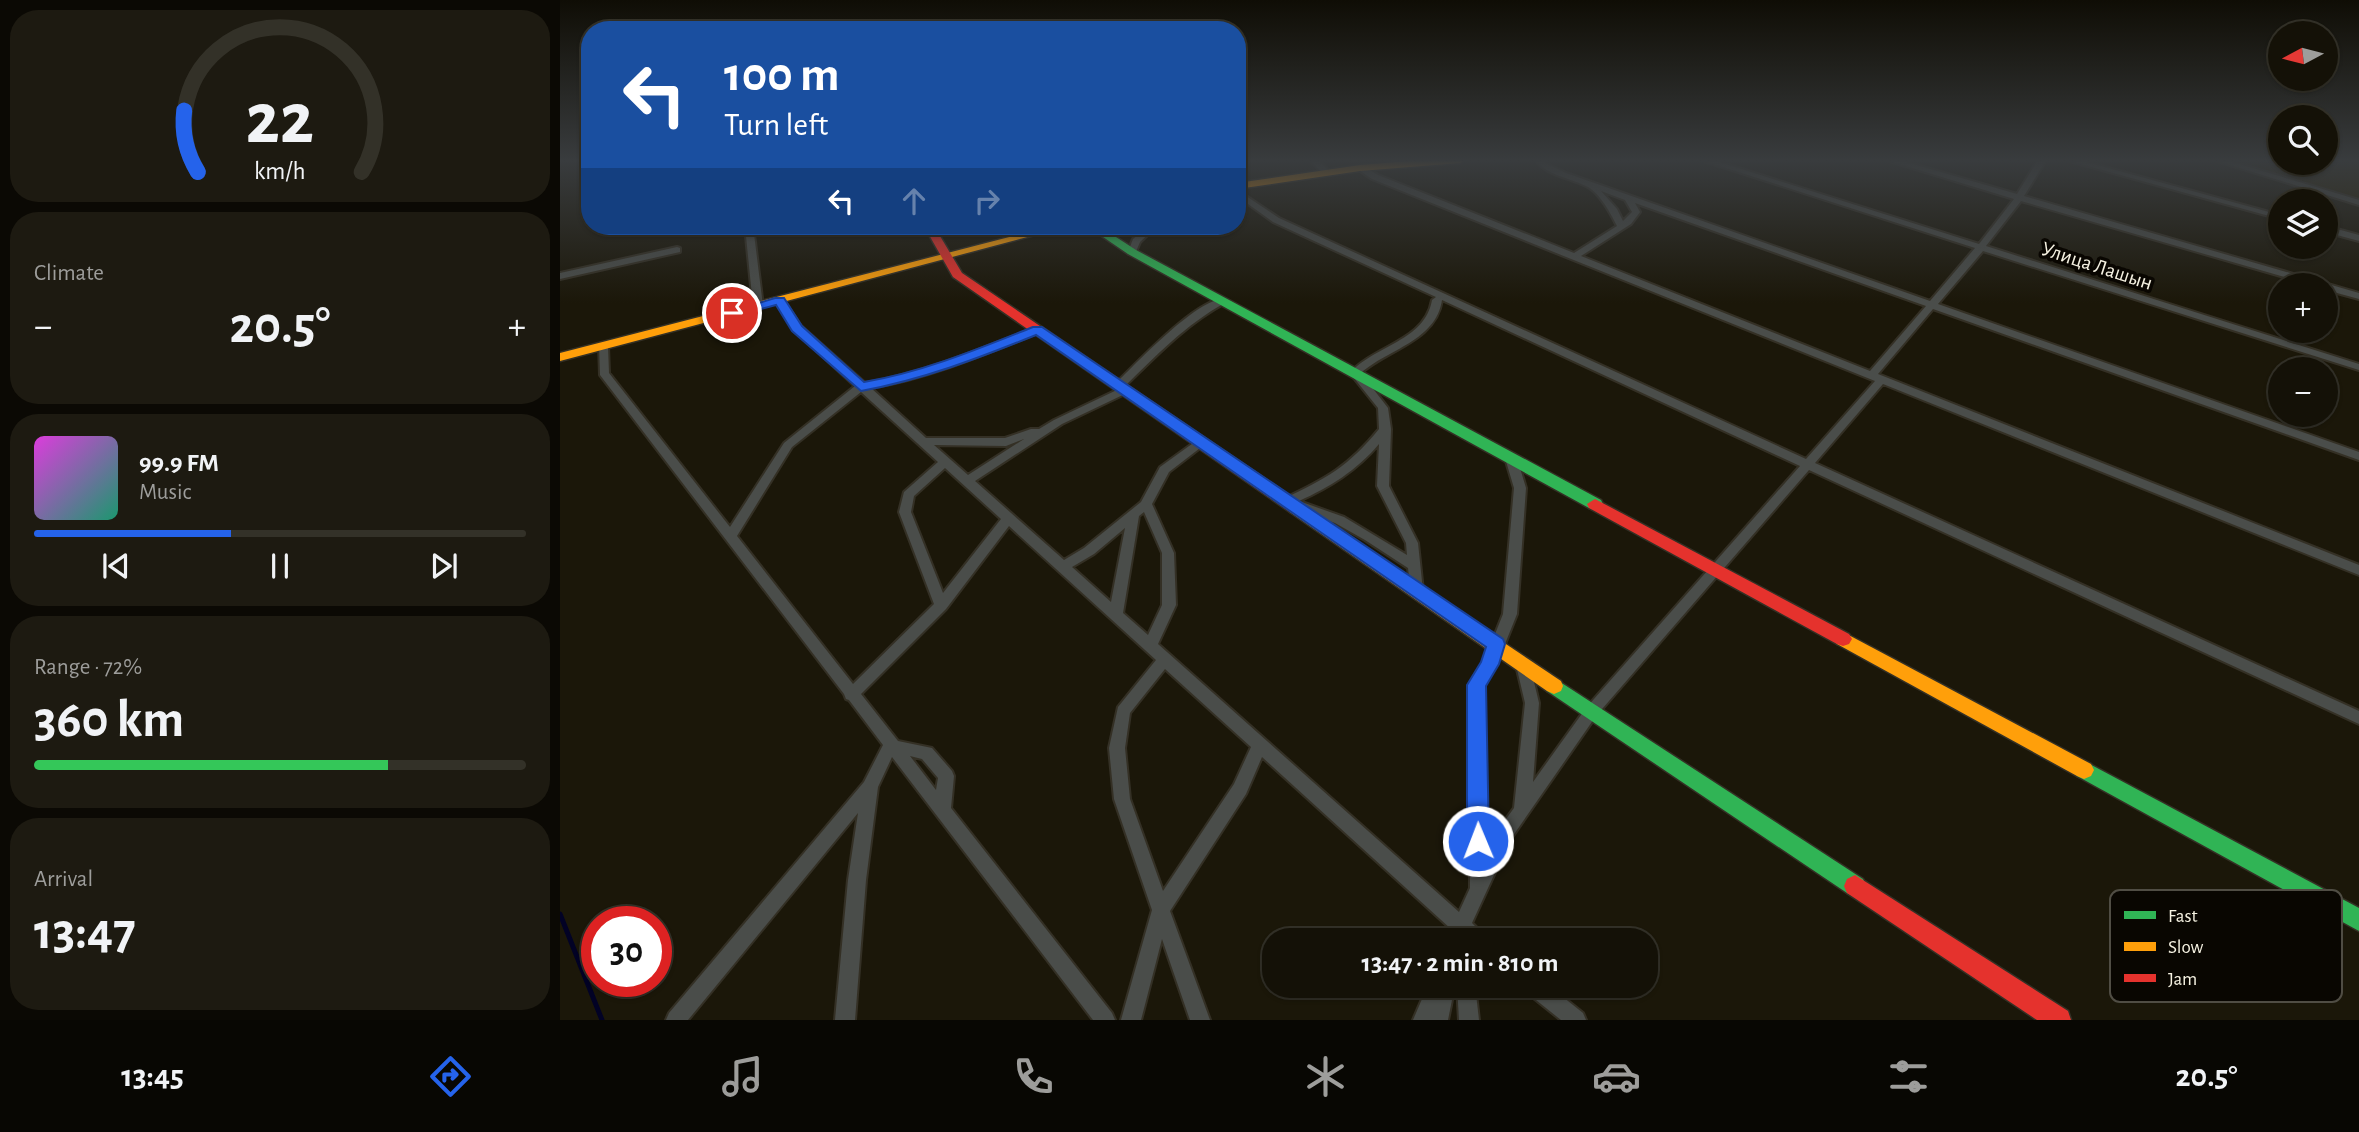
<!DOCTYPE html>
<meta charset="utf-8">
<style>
:root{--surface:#141107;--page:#1d1a11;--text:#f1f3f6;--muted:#9d9d9b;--line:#333128;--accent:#2563eb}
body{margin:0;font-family:"Alegreya Sans",sans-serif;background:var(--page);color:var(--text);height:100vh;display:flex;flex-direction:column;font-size:26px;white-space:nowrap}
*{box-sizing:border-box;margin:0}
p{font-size:23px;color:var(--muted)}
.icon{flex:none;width:38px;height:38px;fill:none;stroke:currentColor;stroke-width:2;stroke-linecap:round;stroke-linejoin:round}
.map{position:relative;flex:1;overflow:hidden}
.drawer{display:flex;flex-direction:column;gap:10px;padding:10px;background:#0b0904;width:560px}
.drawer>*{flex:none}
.hud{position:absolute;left:21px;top:21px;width:665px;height:214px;border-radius:28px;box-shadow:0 2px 5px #0004,0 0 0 2px var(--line);background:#1a4fa0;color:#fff;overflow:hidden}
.needle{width:46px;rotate:263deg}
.controls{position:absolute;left:1708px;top:21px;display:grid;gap:14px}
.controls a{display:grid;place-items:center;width:70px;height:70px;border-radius:50%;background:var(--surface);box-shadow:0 2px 5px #0004,0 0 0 2px var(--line);font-size:35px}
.speed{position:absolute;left:21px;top:906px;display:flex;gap:14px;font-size:35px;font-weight:700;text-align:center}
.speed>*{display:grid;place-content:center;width:91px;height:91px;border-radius:50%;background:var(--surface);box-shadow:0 2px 5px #0004,0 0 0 2px var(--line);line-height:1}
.speed .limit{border:10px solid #d22;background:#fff;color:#111}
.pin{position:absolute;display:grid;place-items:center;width:60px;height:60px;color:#fff;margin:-30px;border:4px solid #fff;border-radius:50%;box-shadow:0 2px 7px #0007}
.me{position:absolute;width:77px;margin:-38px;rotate:359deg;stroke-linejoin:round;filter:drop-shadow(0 0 5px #0008)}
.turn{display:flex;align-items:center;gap:24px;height:147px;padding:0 28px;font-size:32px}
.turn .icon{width:91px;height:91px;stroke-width:2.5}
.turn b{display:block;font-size:49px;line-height:60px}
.lanes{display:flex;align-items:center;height:66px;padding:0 28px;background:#0003;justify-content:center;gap:35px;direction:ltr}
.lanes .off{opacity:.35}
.big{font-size:52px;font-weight:700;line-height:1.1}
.drawer .widget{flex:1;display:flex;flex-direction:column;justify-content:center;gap:10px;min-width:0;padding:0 24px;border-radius:28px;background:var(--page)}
.drawer .dial{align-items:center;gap:0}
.dial svg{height:182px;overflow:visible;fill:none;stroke:var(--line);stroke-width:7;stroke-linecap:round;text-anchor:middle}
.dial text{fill:var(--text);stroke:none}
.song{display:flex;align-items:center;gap:21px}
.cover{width:84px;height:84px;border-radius:10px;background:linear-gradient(135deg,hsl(300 70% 55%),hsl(160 70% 35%))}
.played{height:7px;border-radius:4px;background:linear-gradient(90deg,var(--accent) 40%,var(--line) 40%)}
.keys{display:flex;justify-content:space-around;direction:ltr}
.heat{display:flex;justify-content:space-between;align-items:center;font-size:38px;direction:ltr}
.charge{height:10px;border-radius:5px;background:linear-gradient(90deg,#34c759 72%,var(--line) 0)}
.trip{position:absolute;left:702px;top:928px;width:396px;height:70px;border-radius:28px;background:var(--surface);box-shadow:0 2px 5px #0004,0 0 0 2px var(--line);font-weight:700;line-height:70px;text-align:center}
.tabs{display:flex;height:112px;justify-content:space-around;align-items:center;background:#080703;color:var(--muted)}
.tabs .icon{width:49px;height:49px}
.tabs .current{color:var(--accent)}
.tabs b{font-size:32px;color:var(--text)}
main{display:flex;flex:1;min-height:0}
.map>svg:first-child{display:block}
.built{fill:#282001}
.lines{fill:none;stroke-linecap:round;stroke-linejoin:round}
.stream{stroke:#020225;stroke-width:5}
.street-casing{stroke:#343025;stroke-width:4}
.fast-casing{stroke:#343025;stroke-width:3}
.slow-casing{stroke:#343025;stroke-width:3}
.jam-casing{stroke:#343025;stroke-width:3}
.street{fill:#4a4d4a;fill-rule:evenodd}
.fast{fill:#30b455;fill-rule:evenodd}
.slow{fill:#ff9f0a;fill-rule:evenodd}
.jam{fill:#e5322d;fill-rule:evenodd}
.route{fill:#2563eb;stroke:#184099;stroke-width:2}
.labels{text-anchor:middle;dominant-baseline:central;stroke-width:7;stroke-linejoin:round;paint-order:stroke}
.far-street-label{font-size:21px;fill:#f6f2e2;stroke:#090601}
.key{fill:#090601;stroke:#504d44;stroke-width:2}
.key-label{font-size:19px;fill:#f6f2e2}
</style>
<main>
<section class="drawer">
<div class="widget dial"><svg viewBox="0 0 100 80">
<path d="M14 69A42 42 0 1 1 86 69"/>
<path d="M14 69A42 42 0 0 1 8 42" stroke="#2563eb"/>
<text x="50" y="56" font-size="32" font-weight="700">22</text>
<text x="50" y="72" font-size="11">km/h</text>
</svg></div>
<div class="widget"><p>Climate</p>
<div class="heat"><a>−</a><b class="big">20.5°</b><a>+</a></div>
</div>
<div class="widget">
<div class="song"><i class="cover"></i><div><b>99.9 FM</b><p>Music</p></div></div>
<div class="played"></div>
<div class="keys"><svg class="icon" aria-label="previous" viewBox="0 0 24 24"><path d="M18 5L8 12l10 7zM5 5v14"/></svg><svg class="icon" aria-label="pause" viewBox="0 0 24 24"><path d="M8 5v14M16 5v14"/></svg><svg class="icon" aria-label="next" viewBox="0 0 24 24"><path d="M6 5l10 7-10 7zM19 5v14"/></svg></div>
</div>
<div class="widget"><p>Range · 72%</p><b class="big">360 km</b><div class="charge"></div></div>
<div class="widget"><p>Arrival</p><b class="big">13:47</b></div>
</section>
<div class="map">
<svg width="1799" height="1020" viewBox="0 0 1799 1020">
<rect width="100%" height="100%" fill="#1b1709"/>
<polygon class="built" points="1674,160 1720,160 1720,163 1799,160 1799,199"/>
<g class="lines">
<polyline class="stream" points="0,914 42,1020"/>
<g class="street-casing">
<g id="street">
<polygon points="750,160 758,160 770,172 763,174"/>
<path d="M975,160H983L987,164L1006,173L1370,301L1415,248L1141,160H1153L1419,244L1454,199L1326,160H1339L1457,194L1478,160H1486L1464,196L1799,293V299L1766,290V285H1752L1461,201L1426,246L1799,364V370L1423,251L1378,304L1799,452V460L1373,309L1318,374L1799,565V575L1323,384L1255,463L1799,711V724L1249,470L1036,716L950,840L912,923L923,934L926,940H886L891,929L702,757L686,794L610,911L650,1020H630L602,939L581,1020H561L592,910L554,799L549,748L558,707L596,660L449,526L386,609L301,694L338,741L372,748L392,771L394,776L391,808L552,1013L555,1020H533L332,757L318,787L306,880L295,1020H275L288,880L298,813L128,1020H106L109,1013L304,782L323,745L289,700L286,699L284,694L40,375L39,344H47L48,346L49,373L170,527L224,443L295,386L234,330L215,301L217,299H223L241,326L305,383C364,373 418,350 474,328H480V332C425,354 370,378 311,388L366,438H445L471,429H479L494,420L561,388L556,387L555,385L556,383C577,363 638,297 665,299V303C626,324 596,356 564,387L569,388L570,390L569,392L502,424L415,481L504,560L524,548L581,502L600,467L636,441H644L646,443L644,445L609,472L592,504L614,553L616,605L598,644L899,912L910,888L909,685L924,662L943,614L954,488L945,458L947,455L951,454L957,458L966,488L957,614L937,664L923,686L926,855L938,830L954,808L965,703L956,665L958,661L963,659L968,661L970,665L979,703L973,782L1026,708L1240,466L882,300C876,341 828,349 801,373L828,408L831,429L829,486L858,543L863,591L861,594H851L848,568L805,540L775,523L723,505L721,502L723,499C766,479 789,466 819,429L818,408L790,373C815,345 865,341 872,300L876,297L713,222L677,196V190L719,218L1246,459L1315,381L812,179L796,168L803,166L818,175L1014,253L1057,226C1050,212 1039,192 1026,186C1008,177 988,176 975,160ZM1041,191L1065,200L1072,212L1063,221L1057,209ZM1075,203L1366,306L1310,371L1021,256L1071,224L1080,212ZM301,392L378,462L344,492L339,512L374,604L293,684L177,536L232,447ZM464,439L408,475L374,445L446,446ZM819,444L817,486L846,543L847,555L784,517L739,501C770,487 796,471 819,444ZM385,468L441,519L383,593L351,512L354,496ZM584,512L602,553V605L588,635L563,613L579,516ZM565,528L551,602L512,567L534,554ZM605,669L691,747L674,784L603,891L570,799L565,748L570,713ZM350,756L362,759L378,778L376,790Z"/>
<polygon points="1506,160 1519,160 1720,215 1720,219"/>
<polygon points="1654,160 1666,160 1799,200 1799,205"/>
<polygon points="185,226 193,226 203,306 198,309 193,306"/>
<polygon points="588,226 597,226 580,242 575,254 569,254 568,252 573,239"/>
<polygon points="1766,226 1799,235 1799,241 1766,232"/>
<polygon points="117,247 120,248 120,252 0,279 0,273"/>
<polygon points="868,985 895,985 888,1020 853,1020"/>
<polygon points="897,985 915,985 919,1020 899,1020"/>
<polygon points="964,985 988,985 1023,1013 1026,1020 1001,1020 966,992"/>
</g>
</g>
<g class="fast-casing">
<g id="fast">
<polygon points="527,226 539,226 576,250 1041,500 1043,504 1035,509 1029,508 568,254"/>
<polygon points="994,678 1303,879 1306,886 1303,893 1295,897 1287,893 987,691 985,686 987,681"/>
<polygon points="1524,761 1799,908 1799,931 1517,776 1514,770 1517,764"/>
</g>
</g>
<g class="slow-casing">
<g id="slow">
<polygon points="862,160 905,160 900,163 800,171 677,189 677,183 800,165"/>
<polygon points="492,226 509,226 0,361 0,353"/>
<polygon points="736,503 1001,681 1003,686 1001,691 994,694 987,691 730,512 728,508 730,504"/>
<polygon points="1283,632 1531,764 1534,770 1531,776 1524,779 1517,776 1277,644 1274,639 1277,634"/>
</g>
</g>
<g class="jam-casing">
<g id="jam">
<polygon points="364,226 374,226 402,273 742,504 744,508 742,512 730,512 393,277"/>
<polygon points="1035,499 1289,634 1292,639 1289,644 1283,646 1277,644 1029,508 1027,504"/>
<polygon points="1295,875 1508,1011 1511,1020 1477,1020 1287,893 1284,886 1287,879"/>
</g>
</g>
<use href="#street" class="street"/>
<use href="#fast" class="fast"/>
<use href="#slow" class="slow"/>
<use href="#jam" class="jam"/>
</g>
<linearGradient id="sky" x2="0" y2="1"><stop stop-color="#0f0d05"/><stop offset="0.53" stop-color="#393c3e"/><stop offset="1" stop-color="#393c3e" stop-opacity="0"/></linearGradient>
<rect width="1799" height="303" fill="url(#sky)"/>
<path class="route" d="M215,298H224L242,326L304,382C363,372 418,349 473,327H482L943,639L945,644L939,664L926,686L929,841L925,848L918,851L910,848L907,841V685L921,662L926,647L476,335C419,358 362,380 301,391L232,331L216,305L172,317L166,313Z"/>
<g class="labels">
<g class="far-street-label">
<text transform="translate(1537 266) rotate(18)">Улица Лашын</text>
</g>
</g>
<rect x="1550" y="890" width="232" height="112" rx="10" class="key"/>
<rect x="1564" y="911" width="32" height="8" fill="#30b455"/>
<rect x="1564" y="942" width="32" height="9" fill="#ff9f0a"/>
<rect x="1564" y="974" width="32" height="8" fill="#e5322d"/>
<g class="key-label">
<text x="1608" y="922">Fast</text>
<text x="1608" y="953">Slow</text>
<text x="1608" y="985">Jam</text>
</g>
</svg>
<div class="controls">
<a><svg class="needle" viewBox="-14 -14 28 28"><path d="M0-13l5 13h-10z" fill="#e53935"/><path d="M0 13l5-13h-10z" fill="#9d9d9b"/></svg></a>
<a><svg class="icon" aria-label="search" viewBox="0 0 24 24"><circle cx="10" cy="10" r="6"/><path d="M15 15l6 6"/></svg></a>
<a><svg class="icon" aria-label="layers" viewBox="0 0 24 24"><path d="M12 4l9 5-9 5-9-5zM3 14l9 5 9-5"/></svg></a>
<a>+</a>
<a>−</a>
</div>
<div class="speed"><div class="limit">30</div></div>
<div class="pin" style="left:172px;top:313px;background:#d93025"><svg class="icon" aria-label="arrive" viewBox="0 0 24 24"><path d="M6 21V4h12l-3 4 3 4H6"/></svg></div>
<svg class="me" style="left:918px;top:841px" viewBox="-20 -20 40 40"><circle r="17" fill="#2563eb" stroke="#fff" stroke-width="3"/><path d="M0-11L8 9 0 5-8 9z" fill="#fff"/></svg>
<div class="trip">13:47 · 2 min · 810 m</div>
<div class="hud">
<div class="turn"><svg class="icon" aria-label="left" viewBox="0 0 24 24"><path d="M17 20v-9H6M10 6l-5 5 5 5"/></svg><div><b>100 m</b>Turn left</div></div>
<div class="lanes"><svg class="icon" aria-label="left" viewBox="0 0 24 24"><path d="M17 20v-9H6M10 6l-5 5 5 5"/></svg><svg class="icon off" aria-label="ahead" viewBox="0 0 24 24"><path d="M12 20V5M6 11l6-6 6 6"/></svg><svg class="icon off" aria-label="right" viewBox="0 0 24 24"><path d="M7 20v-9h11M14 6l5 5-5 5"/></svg></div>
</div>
</div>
</main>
<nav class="tabs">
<b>13:45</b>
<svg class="icon current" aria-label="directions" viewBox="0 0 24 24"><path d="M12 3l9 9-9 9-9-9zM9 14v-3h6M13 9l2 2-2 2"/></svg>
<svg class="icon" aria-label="music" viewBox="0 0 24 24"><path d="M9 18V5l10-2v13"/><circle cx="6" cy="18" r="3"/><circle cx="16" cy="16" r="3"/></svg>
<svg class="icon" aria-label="phone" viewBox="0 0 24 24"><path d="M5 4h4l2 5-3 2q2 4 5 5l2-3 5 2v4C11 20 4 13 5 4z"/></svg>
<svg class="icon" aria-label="climate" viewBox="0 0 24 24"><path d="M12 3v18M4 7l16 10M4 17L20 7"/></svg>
<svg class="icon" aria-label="car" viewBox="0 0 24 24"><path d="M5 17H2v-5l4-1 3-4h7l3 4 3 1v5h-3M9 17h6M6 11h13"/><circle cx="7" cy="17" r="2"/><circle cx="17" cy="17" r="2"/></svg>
<svg class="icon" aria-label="filters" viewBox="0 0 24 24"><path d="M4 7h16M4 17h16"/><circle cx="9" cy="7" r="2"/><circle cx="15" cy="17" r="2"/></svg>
<b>20.5°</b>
</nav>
